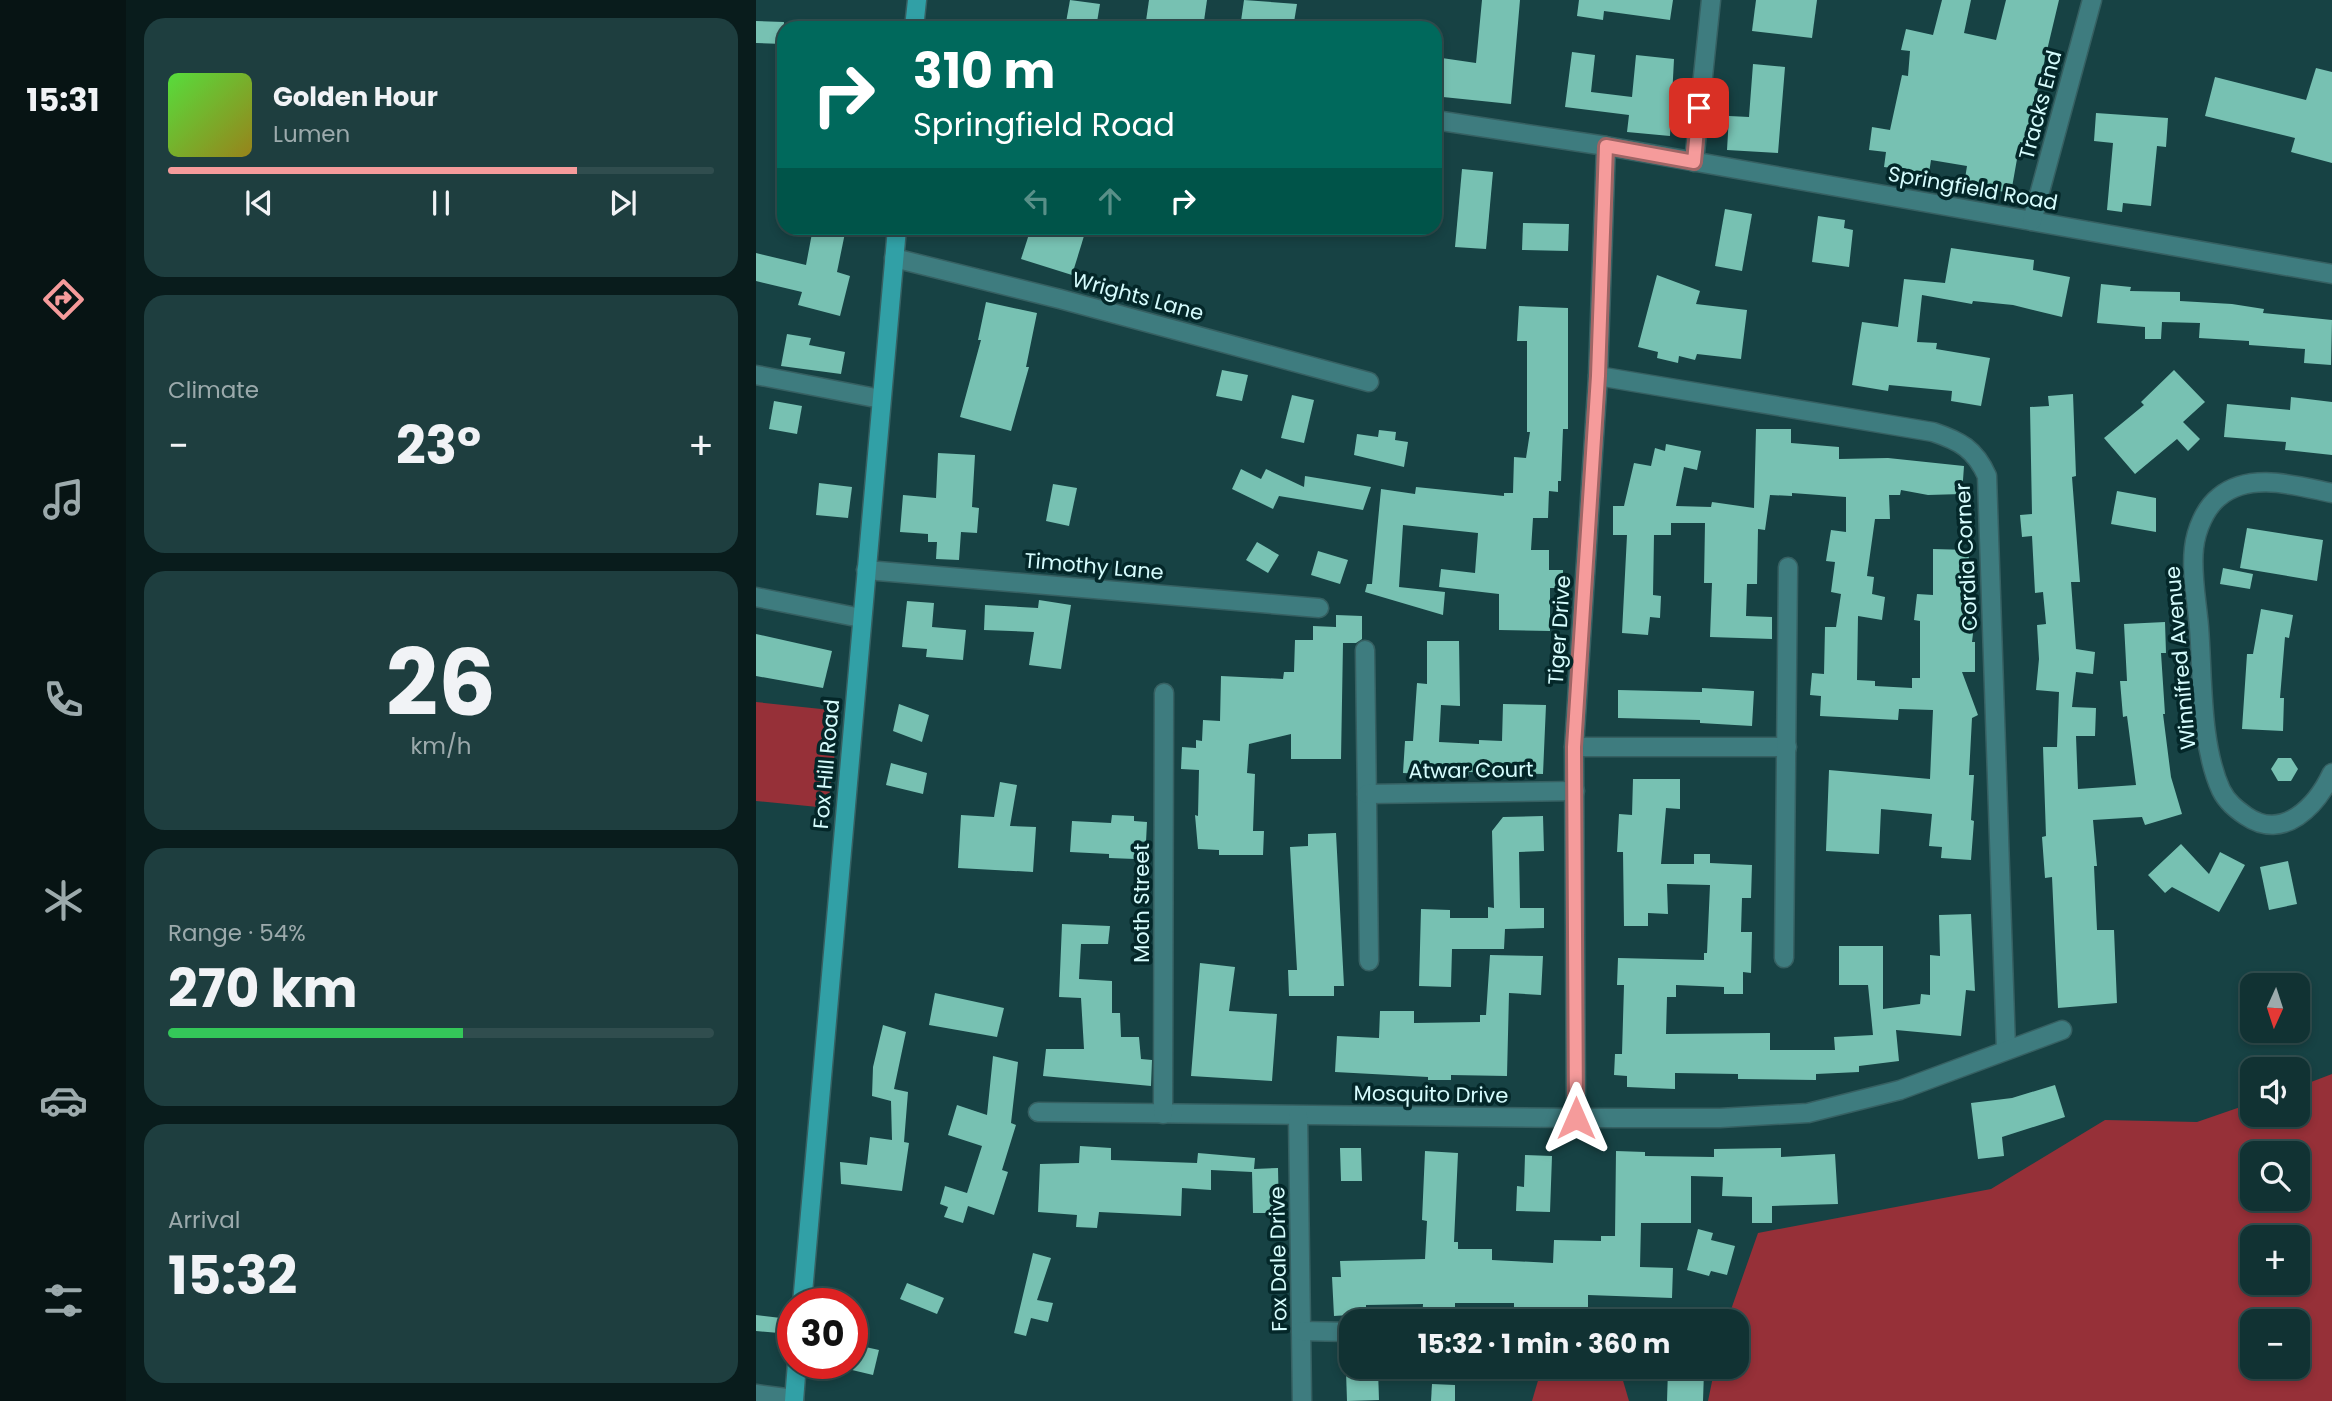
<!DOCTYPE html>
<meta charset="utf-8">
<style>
:root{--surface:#113233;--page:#1e3e3f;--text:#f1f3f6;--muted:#9caaac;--line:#304d4e;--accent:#f59b9b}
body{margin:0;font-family:Poppins,sans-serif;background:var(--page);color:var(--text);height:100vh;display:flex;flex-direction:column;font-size:26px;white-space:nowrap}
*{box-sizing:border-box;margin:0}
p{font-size:23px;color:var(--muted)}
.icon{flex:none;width:38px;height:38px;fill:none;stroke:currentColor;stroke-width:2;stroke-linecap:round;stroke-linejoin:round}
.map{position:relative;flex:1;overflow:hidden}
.details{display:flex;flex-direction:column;gap:18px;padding:18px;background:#091c1c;width:630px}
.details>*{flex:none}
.guide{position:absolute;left:21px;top:21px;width:665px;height:214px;border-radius:21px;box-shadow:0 4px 10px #0003,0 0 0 2px var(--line);background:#00695c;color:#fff;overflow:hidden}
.needle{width:46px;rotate:183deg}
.tools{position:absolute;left:1484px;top:973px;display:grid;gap:14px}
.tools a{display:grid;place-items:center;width:70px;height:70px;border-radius:14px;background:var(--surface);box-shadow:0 4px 10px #0003,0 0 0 2px var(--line);font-size:35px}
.speed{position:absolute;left:21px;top:1288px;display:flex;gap:14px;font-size:35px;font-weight:700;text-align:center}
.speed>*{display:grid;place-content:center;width:91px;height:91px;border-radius:50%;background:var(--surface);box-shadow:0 4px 10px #0003,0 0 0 2px var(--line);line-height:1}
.speed .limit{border:10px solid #d22;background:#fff;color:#111}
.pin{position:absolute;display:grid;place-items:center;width:60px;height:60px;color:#fff;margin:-30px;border-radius:14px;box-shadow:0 4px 10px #0006}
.me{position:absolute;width:77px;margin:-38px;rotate:0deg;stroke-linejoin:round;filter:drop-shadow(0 0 5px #0008)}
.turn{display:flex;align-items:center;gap:24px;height:147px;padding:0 21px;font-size:32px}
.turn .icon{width:91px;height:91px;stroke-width:2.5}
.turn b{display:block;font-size:49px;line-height:60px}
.lanes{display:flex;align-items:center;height:66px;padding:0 21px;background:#0003;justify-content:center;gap:35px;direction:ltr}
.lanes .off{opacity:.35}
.big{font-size:52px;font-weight:700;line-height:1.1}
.details .tile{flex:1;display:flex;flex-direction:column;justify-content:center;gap:10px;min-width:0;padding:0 24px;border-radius:21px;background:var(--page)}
.details .dial{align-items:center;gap:0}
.dial b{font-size:91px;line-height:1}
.song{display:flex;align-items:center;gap:21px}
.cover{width:84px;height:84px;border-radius:10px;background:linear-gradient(135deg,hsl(110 70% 55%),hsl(50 70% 35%))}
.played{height:7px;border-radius:4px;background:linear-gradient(90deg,var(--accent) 75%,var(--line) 75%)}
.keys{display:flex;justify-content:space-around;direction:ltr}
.heat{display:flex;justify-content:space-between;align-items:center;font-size:38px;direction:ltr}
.charge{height:10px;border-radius:5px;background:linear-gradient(90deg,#34c759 54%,var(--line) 0)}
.trip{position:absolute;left:583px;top:1309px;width:410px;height:70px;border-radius:21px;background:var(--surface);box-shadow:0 4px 10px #0003,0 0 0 2px var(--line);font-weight:700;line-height:70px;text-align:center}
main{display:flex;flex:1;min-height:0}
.tab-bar{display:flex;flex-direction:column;width:126px;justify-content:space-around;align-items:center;background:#071414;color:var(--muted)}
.tab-bar .icon{width:49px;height:49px}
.tab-bar .current{color:var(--accent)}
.tab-bar b{font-size:32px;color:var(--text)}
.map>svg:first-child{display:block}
.green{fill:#963038;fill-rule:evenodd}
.building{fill:#77c1b2}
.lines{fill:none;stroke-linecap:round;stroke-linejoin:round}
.street-casing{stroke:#366062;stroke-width:21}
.secondary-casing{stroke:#366062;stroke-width:21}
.street{stroke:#3e7c7f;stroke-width:18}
.secondary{stroke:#31a0a6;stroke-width:18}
.route-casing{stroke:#9f6565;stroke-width:18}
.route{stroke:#f59b9b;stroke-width:12}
.labels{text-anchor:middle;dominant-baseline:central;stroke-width:7;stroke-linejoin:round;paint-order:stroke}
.street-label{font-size:21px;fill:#d6fcfd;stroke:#042729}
</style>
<main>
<nav class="tab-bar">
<b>15:31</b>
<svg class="icon current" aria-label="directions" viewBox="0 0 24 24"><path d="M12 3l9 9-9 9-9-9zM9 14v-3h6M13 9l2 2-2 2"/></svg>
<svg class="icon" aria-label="music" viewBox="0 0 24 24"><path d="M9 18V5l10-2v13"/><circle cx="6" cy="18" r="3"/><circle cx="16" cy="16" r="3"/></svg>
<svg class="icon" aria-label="phone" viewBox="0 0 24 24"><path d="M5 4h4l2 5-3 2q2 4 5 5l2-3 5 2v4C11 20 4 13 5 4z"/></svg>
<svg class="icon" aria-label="climate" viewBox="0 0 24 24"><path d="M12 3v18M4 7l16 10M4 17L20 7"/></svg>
<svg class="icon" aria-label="car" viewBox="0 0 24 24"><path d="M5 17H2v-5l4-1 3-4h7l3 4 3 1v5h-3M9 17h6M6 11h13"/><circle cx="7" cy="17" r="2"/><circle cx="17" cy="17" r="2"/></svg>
<svg class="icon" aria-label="filters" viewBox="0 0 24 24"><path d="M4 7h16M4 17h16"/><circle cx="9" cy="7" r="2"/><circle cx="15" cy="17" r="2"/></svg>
</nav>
<section class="details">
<div class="tile">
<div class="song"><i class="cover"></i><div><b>Golden Hour</b><p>Lumen</p></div></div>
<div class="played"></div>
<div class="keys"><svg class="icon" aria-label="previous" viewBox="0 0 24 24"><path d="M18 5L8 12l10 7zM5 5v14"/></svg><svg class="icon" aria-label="pause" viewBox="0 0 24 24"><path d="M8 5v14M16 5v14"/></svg><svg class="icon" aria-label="next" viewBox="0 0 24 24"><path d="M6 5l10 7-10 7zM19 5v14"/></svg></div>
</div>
<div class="tile"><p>Climate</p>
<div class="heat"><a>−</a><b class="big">23°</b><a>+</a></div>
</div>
<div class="tile dial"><b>26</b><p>km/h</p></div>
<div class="tile"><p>Range · 54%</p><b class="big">270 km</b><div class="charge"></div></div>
<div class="tile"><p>Arrival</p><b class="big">15:32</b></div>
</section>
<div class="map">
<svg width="1576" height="1401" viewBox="0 0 1576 1401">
<rect width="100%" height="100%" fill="#174244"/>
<g class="green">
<polygon points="0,702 84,711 72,808 0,801"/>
<path d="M1576,1074V1401H952L959,1367H980V1321H971L1002,1233L1235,1189L1349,1120L1441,1122L1496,1103V1115H1542V1087ZM1496,1153H1542V1199H1496ZM1496,1237H1542V1283H1496ZM1496,1321H1542V1367H1496Z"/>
<polygon points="786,1367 863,1367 873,1401 776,1401"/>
</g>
<g class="building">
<polygon points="314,0 344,4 340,28 309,28"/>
<polygon points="393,0 451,0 447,28 389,28"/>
<polygon points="488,0 541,4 537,28 484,28"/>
<polygon points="726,0 764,0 755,104 687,97 688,91 679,90 679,57 720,63"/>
<polygon points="823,0 917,0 914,20 848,11 847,20 821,16"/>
<polygon points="1000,0 1061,0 1056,38 996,31"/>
<polygon points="1186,0 1215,0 1208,33 1240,40 1250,0 1303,0 1278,105 1281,105 1275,144 1264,142 1255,193 1208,185 1211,166 1175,160 1173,173 1128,167 1130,152 1113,150 1116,127 1134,130 1146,75 1152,76 1154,51 1145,50 1150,29 1177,35"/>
<polygon points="0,21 28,22 27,44 0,43"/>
<polygon points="816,52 839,55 835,92 876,97 880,55 918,59 914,136 871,132 873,115 809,107"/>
<polygon points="997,64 1029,67 1022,153 971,150 973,116 993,117"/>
<polygon points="1560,68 1576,72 1576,163 1535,152 1539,138 1449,116 1459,77 1550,100"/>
<polygon points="1340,113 1412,118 1410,147 1401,146 1395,206 1367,203 1366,212 1351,210 1357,143 1338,141"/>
<polygon points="706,169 737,172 730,249 699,247"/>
<polygon points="969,209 996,214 986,271 959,266"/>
<polygon points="1062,216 1089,220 1088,228 1097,230 1093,267 1056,262"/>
<polygon points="767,223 813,224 812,251 766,250"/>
<polygon points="57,228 90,228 81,272 94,276 84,316 42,305 46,292 0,281 0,253 50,265"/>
<polygon points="275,228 300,228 328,236 316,275 265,259"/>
<polygon points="1195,248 1278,260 1277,270 1314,277 1306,317 1257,305 1217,301 1216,304 1166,295 1161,342 1181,343 1180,349 1234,358 1225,406 1195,401 1196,391 1133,385 1132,391 1096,385 1106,322 1142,327 1148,279 1189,283"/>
<polygon points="901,275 944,291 940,304 991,310 985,359 941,354 939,360 923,356 922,363 901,358 902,352 882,347"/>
<polygon points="1345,284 1375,287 1374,291 1424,292 1424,301 1476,304 1508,309 1507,313 1576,320 1575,365 1548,363 1549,349 1493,345 1493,341 1443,338 1444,323 1406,322 1405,339 1389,339 1389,327 1341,323"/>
<polygon points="230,302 281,313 270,367 273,367 255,431 204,417 225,340 222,340"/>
<polygon points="763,306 812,308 812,429 807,429 805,481 802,481 802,492 793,491 792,518 777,518 775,550 793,550 793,570 807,570 807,588 794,588 794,631 743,630 743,594 683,587 685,569 719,573 722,533 647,525 643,587 689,592 687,615 609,592 611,584 616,584 625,489 659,494 660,487 748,496 748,493 757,493 758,457 770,458 774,432 771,432 771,341 761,341"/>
<polygon points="31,334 55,338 53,345 89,352 85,374 25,366"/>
<polygon points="466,370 492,375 486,401 460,396"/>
<polygon points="1418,370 1449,402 1427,422 1444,439 1432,451 1421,439 1379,474 1348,438 1388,405 1385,402"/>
<polygon points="1317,394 1320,476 1316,477 1324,582 1315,582 1320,649 1339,652 1337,674 1320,672 1316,707 1340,708 1339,736 1320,736 1322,789 1380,785 1371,716 1367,717 1364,681 1371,681 1368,624 1409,622 1410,653 1405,653 1409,714 1407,714 1415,777 1426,814 1389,825 1386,817 1337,820 1341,866 1338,866 1341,930 1358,930 1361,1003 1302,1008 1296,877 1289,878 1286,837 1290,836 1287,747 1301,747 1303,692 1280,690 1283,659 1281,625 1290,624 1287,592 1279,593 1276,536 1266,537 1264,515 1276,514 1274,407 1293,406 1292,396"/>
<polygon points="536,395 558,400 548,443 525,438"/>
<polygon points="1535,397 1576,402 1576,455 1529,450 1530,442 1468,437 1471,404 1534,410"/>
<polygon points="18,401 46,406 41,434 13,429"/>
<polygon points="1000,429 1035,429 1035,443 1083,447 1083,459 1132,458 1208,466 1206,494 1172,495 1145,490 1144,495 1133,495 1134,519 1119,519 1111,576 1118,577 1116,594 1129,597 1126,620 1102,616 1101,680 1119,681 1119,686 1156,688 1156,678 1164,678 1164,621 1158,620 1161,594 1177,595 1177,549 1213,550 1212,599 1221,600 1216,642 1219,642 1219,672 1206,672 1222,715 1216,718 1213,775 1218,775 1215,820 1218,821 1215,860 1185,858 1186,847 1173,846 1176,814 1125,809 1123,854 1070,851 1073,770 1174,779 1177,710 1143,709 1142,720 1064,716 1065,696 1054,695 1056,673 1068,674 1069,627 1080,627 1085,594 1075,592 1079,562 1070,561 1075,530 1090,532 1090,497 1036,493 1036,496 1014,495 1009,530 1002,529 1001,584 991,584 990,616 1016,617 1016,639 954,637 956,583 948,583 949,523 915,523 915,535 898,535 897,595 905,596 904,618 894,617 892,635 866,633 871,535 857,535 857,506 868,506 878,463 895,466 899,448 909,451 910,444 945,451 941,470 928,467 920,506 955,507 956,502 998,508"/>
<polygon points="623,430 640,432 639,440 652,442 648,467 598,455 601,434 622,437"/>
<polygon points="182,453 219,455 216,507 223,508 221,533 205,532 203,560 180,559 181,542 172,542 172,534 144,532 147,495 180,498"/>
<polygon points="485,469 505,479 510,469 548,487 549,476 615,487 607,510 523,496 517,509 476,489"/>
<polygon points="63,483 96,487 92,518 60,515"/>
<polygon points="297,484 321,488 313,526 290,521"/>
<polygon points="1361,491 1400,498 1400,532 1355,524"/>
<polygon points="1491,528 1567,540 1561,581 1484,568"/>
<polygon points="501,542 523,555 512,573 490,560"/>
<polygon points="562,551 592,560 584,584 555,575"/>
<polygon points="1467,568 1497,574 1494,589 1464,584"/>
<polygon points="283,600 315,605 305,669 273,665 278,632 228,630 229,605 282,608"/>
<polygon points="151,601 178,603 176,627 210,630 207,660 170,657 171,649 146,647"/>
<polygon points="1505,609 1537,615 1533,638 1529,637 1524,698 1528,698 1527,731 1486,729 1491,654 1497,654"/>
<polygon points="580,615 606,616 606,639 600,643 587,643 585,759 535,759 535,734 493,744 491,773 499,774 497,831 508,831 507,855 463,855 463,850 442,849 439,815 442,816 443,770 425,769 426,747 440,748 440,740 446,741 447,720 464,721 465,676 527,679 528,672 538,672 539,640 557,640 557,626 580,627"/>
<polygon points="0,634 76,651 67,688 0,676"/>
<polygon points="671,641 703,641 704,706 685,705 683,742 723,744 723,740 746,741 747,704 790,705 787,774 713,772 713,776 647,773 649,741 657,741 661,683 671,684"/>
<polygon points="946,688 998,691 996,726 944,723 944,720 862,718 862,690 946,692"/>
<polygon points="143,704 173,715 166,742 137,731"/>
<polygon points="1522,758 1535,758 1542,769 1535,781 1522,781 1515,769"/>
<polygon points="135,763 171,773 167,794 130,785"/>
<polygon points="877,779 924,779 924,809 910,808 905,864 938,864 938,854 954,854 954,863 996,865 995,898 986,898 985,932 996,932 995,973 987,972 987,994 968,994 968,987 920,985 920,997 911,997 910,1034 1014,1033 1014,1050 1079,1050 1078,1037 1117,1035 1112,985 1083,985 1083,946 1127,946 1127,1009 1164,1004 1165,994 1174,995 1174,955 1184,956 1183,915 1215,914 1219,991 1210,990 1205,1036 1140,1030 1143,1061 1103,1066 1103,1072 1060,1074 1060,1080 982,1079 982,1074 919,1073 919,1089 871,1087 871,1076 858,1075 859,1054 866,1054 868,985 861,985 862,958 948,960 948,953 951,953 954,885 911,884 912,914 892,913 892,926 868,926 867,852 861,852 863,814 876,815"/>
<polygon points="244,782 261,785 254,826 280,827 277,872 202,868 205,815 238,817"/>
<polygon points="356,815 378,816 378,821 391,822 390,842 380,841 379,859 353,858 353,854 314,852 316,821 355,823"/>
<polygon points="787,816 788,851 763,852 764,908 788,908 788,928 749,929 748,949 696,949 695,987 663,986 665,909 694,910 694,918 732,918 732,907 738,908 736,831 747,817"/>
<polygon points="580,833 588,986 578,986 578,996 533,996 532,970 541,970 534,847 552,846 552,834"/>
<polygon points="1425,844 1453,874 1464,852 1489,865 1463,912 1416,887 1409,893 1392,875"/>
<polygon points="1532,861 1541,904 1513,910 1504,867"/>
<polygon points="306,924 354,926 352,944 325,944 323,979 356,981 356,1013 364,1013 365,1037 383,1037 385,1059 396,1060 395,1086 287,1076 290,1049 328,1049 325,998 303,997"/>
<polygon points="734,955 787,956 785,995 753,993 751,1076 695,1075 695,1080 672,1080 672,1077 579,1072 581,1036 623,1038 624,1011 658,1011 658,1023 724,1022 724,1015 730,1015"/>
<polygon points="444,963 479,967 473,1011 521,1014 516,1081 435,1076"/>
<polygon points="179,993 248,1008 241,1037 173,1025"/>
<polygon points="127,1025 150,1032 138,1089 152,1092 148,1142 153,1143 146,1191 85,1184 84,1162 111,1165 114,1137 136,1140 135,1101 116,1096 117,1067"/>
<polygon points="237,1056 262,1062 255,1123 260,1125 246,1170 252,1172 238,1215 212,1206 207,1223 188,1217 192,1207 184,1204 189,1186 211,1193 226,1146 192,1135 201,1105 231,1115"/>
<polygon points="1299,1085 1309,1117 1246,1137 1248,1156 1222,1159 1215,1103 1256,1098"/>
<polygon points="324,1146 355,1148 355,1160 441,1163 442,1153 499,1158 498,1169 522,1168 523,1213 497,1213 496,1172 455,1170 455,1190 426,1188 425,1216 343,1212 341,1228 320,1227 321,1215 282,1212 284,1164 323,1163"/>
<polygon points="584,1148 605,1148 606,1181 585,1181"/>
<polygon points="1025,1148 1025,1157 1079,1154 1082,1204 1016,1206 1016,1223 996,1223 996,1197 966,1196 967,1177 935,1176 935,1223 885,1223 884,1267 917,1268 916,1298 832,1295 832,1308 783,1308 758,1307 758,1303 699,1303 699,1321 666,1321 667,1304 610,1305 610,1314 578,1316 576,1277 585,1277 584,1261 669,1259 671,1221 666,1220 669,1151 702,1153 698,1242 702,1242 702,1249 736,1249 736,1260 797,1263 798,1240 845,1241 845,1236 859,1236 860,1151 889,1152 889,1156 958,1157 958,1149"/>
<polygon points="769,1155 796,1156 794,1212 760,1211 761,1186 768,1187"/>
<polygon points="942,1229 957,1233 955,1240 979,1246 971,1275 955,1271 953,1276 931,1270"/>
<polygon points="277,1253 295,1258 281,1300 297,1303 292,1322 275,1318 270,1336 258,1333"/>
<polygon points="151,1283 188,1298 181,1314 144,1299"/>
<polygon points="0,1315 25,1318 23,1333 0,1331"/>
<polygon points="96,1344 123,1350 117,1375 96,1370"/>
<polygon points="622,1370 623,1400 591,1401 590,1371"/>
<polygon points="912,1370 948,1371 947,1401 911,1401"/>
<polygon points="676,1384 699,1385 699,1401 675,1401"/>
</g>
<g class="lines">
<g class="street-casing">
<g id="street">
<polyline points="679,120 850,146 1576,274"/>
<polyline points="938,162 955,0"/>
<polyline points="1276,221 1336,0"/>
<polyline points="138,258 304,299 613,382"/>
<polyline points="0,375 125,399"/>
<path d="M842,376L1177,432C1204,441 1219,449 1231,476L1250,1049"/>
<path d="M1576,493C1541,486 1494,471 1463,497C1449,508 1440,530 1438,548C1435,574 1441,602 1443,627C1447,678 1444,744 1465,790C1471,802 1480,809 1490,816C1528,842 1561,805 1576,773"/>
<polyline points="110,570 563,608"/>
<polyline points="0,597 105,618"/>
<polyline points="609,650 613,961"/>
<polyline points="818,747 1031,747"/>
<polyline points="611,794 819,791"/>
<polyline points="1028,958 1032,567"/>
<polyline points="282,1112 820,1118 964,1118 1052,1113 1144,1090 1306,1030"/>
<polyline points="407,1114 408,693"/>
<polyline points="542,1116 546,1401"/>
<polyline points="820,1118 818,747 842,376 850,146"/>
<polyline points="545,1331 595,1332"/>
<polyline points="0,1394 38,1399"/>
</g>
</g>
<g class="secondary-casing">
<g id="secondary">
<polyline points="158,28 161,0"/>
<polyline points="46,1304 141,228"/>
<polyline points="38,1401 41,1363"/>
</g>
</g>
<use href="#street" class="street"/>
<use href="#secondary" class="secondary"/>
</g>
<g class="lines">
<g class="route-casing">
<polyline id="route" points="820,1118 818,747 842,376 850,146 938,162 943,108"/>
</g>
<use href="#route" class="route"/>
</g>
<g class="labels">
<g class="street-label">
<text transform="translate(1284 105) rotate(-75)">Tracks End</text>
<text transform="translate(1217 188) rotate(10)">Springfield Road</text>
<text transform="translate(382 296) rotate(15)">Wrights Lane</text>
<text transform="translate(1210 557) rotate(-93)">Cordia Corner</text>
<text transform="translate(338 566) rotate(5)">Timothy Lane</text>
<text transform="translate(803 630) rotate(-86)">Tiger Drive</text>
<text transform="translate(1424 658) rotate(-95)">Winnifred Avenue</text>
<text transform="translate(70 764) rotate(-85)">Fox Hill Road</text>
<text transform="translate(715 770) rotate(-1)">Atwar Court</text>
<text transform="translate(385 903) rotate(-90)">Moth Street</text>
<text transform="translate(675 1094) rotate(1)">Mosquito Drive</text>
<text transform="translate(522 1259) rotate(-91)">Fox Dale Drive</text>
</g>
</g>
</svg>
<div class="tools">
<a><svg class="needle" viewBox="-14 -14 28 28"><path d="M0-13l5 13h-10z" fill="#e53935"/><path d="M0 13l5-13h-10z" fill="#9caaac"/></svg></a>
<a><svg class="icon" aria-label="sound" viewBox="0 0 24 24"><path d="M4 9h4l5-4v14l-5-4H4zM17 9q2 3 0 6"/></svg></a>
<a><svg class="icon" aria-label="search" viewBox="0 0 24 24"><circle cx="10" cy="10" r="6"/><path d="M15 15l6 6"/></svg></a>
<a>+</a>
<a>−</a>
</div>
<div class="speed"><div class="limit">30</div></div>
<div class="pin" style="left:943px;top:108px;background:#d93025"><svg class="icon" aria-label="arrive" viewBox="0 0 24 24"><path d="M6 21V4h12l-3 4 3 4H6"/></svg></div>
<svg class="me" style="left:820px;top:1118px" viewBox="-20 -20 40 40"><path d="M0-17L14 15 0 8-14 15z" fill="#f59b9b" stroke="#fff" stroke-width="4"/></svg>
<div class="trip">15:32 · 1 min · 360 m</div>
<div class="guide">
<div class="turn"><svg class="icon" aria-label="right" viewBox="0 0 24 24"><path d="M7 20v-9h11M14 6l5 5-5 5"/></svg><div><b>310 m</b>Springfield Road</div></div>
<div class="lanes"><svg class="icon off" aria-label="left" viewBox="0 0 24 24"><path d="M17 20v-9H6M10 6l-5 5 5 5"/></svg><svg class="icon off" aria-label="ahead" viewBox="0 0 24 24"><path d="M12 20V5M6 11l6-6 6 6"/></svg><svg class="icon" aria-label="right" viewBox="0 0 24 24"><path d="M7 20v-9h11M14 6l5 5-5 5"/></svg></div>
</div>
</div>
</main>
